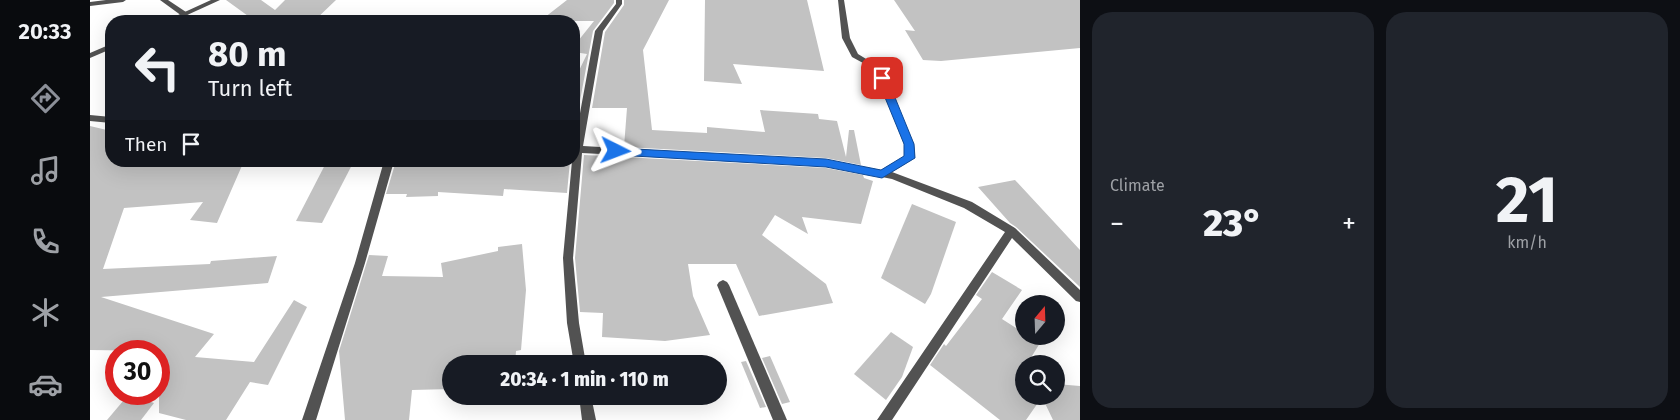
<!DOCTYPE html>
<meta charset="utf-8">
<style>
:root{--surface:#171b24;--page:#20242c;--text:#f1f3f6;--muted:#9ea1a6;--accent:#8c9099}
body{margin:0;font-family:"Fira Sans",sans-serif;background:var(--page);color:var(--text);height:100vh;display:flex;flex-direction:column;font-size:19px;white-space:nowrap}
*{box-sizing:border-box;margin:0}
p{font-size:16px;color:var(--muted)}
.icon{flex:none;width:28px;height:28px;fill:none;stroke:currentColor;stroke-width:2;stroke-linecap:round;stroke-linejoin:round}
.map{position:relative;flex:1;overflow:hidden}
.side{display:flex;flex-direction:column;gap:12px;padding:12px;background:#0d0f14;width:600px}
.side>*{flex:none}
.top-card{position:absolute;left:15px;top:15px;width:475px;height:152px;border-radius:20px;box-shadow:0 5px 20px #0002;background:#171b24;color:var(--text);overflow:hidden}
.needle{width:32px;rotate:19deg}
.tools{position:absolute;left:925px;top:295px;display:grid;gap:10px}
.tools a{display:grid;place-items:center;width:50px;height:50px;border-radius:50%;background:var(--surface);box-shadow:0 5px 20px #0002;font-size:25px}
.speed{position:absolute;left:15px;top:340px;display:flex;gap:10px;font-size:25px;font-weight:700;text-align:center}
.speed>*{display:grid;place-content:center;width:65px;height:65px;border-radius:50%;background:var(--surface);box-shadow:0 5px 20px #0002;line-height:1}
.speed .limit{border:8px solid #d22;background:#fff;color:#111}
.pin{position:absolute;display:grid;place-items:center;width:42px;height:42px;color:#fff;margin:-21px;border-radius:10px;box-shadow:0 2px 8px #0006}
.me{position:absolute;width:55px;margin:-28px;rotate:93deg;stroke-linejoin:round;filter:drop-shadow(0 0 4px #0008)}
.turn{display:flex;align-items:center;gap:18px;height:105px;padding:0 20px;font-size:22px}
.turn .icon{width:65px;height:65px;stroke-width:2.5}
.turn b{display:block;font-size:35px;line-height:42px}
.then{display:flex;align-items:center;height:48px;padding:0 20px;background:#0003;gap:10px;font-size:19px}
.big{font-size:38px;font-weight:800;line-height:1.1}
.side .tile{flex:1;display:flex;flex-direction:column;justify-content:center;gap:8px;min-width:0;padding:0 18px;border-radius:20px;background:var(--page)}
.side .dial{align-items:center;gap:0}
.dial b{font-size:65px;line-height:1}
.heat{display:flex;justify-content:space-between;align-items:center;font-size:28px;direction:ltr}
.side .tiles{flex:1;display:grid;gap:12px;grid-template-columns:repeat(2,1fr)}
.trip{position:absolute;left:352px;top:355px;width:285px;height:50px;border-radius:25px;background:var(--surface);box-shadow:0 5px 20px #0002;font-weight:800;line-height:50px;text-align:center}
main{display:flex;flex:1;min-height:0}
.tab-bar{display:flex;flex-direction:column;width:90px;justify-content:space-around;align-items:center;background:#090b0e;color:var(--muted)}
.tab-bar .icon{width:35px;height:35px}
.tab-bar .on{color:var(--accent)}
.tab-bar b{font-size:22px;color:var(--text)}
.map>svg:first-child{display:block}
.building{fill:#c2c2c2}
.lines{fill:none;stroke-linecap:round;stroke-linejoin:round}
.minor{fill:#525252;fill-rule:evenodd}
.tertiary{fill:#525252;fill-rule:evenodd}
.route{fill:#1a73e8;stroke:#114b97}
</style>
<main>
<nav class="tab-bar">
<b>20:33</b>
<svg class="icon on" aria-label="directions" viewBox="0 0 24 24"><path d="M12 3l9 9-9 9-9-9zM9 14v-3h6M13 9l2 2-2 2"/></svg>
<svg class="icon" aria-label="music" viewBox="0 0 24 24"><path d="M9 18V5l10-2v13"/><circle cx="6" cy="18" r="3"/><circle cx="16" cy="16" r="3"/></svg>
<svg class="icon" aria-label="phone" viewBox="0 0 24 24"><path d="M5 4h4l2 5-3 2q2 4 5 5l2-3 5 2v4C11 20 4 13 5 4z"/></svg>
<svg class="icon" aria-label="climate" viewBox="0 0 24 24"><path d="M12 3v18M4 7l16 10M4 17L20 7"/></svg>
<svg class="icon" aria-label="car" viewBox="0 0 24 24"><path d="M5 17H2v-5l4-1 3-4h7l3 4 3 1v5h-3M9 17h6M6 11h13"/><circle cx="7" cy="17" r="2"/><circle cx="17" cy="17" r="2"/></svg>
</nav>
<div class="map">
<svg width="990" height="420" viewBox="0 0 990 420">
<rect width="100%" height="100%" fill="#fff"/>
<g class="building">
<polygon points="136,0 171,0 185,10 195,0 246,0 224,21 165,21"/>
<polygon points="477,0 524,0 524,3 503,31 489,106 484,105 484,81 497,54 484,52 484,46 504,21 450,21"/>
<polygon points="534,0 579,0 553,50 562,130 617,133 617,127 675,132 670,110 728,114 729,119 747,121 756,157 759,130 764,130 771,165 736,158 534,147 537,108 502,108 515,32 534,5"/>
<polygon points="615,0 717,0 734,71 643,64 652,84 614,81"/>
<polygon points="804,0 990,0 990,48 851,61 833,60 815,30 825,31"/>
<polygon points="0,126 21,131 21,161 154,161 127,223 100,220 113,202 34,208 13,269 120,264 121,261 187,256 178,283 11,297 124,334 105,357 164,362 204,300 217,307 178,385 160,382 136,420 96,420 69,413 69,351 0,350"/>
<polygon points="494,155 516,156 533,160 534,157 736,168 773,175 774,178 783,181 771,224 712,217 718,234 685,215 672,235 736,284 743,303 669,316 646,264 598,264 603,296 620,335 575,341 512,337 513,313 490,312 485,258"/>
<polygon points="237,161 264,161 232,223 206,221"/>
<polygon points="306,161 480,161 477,193 414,189 413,196 348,192 348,196 316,197 317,194 296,194"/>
<polygon points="925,180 990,250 990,287 926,227 920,223 888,187"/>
<polygon points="822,204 866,222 841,294 835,304 791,278"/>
<polygon points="432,244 436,290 431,350 426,351 425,364 361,364 361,389 322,390 319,420 255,420 249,351 279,255 298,256 292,276 353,277 351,263 408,251 408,247"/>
<polygon points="902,272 932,290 912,319 934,333 934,336 939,336 950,343 937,364 934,364 934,368 925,382 934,383 934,396 966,396 966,384 990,386 990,420 963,420 952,397 936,420 910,420 840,365 854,344 856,346 892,299 886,295"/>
<polygon points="801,332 823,347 812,377 796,400 764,374"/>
<polygon points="680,356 700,402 692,404 672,358"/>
<polygon points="656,361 676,407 670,408 651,362"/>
<polygon points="39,394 64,403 51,420 17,420"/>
</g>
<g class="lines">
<g class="minor">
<polygon points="16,0 36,0 33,2 0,6 0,2"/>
<polygon points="70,0 78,0 99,14 92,16"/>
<polygon points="526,0 532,0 532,4 513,31 493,146 736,160 791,170 815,156 814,144 784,69 762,57 752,38 748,0 754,0 760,38 768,54 791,68 824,144 825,157 823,159 802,172 882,202 925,228 990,290 990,302 986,301 922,238 802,420 787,420 915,232 874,208 802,179 736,166 492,153 483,258 489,323 496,364 484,364 477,323 473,258 482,161 484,161 484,146 505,31 526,4"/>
<polygon points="0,115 21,117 21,123 0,121"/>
<polygon points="294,161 304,161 275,263 226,420 212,420 265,263"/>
<polygon points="633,280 637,282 639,285 697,420 683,420 627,285 629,282"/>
<polygon points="489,396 501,396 506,420 492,420"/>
</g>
<g class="tertiary">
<polygon points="121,0 130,0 84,21 75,21"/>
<polygon points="21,44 21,49 0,58 0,53"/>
</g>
</g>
<polygon class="route" points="792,75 797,78 824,144 825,158 792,178 736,167 526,155 521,151 526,148 736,159 791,170 814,156 814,144 787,78"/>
</svg>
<div class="tools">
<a><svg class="needle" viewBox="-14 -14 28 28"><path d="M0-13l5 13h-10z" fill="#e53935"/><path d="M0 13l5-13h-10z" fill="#9ea1a6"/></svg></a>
<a><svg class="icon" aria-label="search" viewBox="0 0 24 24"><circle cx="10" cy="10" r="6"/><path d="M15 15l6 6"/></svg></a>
</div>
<div class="speed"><div class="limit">30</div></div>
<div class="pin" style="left:792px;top:78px;background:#d93025"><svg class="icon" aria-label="arrive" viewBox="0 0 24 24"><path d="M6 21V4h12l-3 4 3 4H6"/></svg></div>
<svg class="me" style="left:526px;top:151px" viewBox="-20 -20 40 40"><path d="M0-17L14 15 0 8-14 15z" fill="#1a73e8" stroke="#fff" stroke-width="4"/></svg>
<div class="trip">20:34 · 1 min · 110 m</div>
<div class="top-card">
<div class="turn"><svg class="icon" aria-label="left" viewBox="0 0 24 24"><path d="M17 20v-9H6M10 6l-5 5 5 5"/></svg><div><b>80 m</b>Turn left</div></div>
<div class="then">Then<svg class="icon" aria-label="arrive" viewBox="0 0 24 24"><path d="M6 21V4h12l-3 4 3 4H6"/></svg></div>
</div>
</div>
<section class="side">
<div class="tiles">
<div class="tile"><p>Climate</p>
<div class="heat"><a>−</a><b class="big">23°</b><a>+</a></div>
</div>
<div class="tile dial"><b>21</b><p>km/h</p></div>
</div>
</section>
</main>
